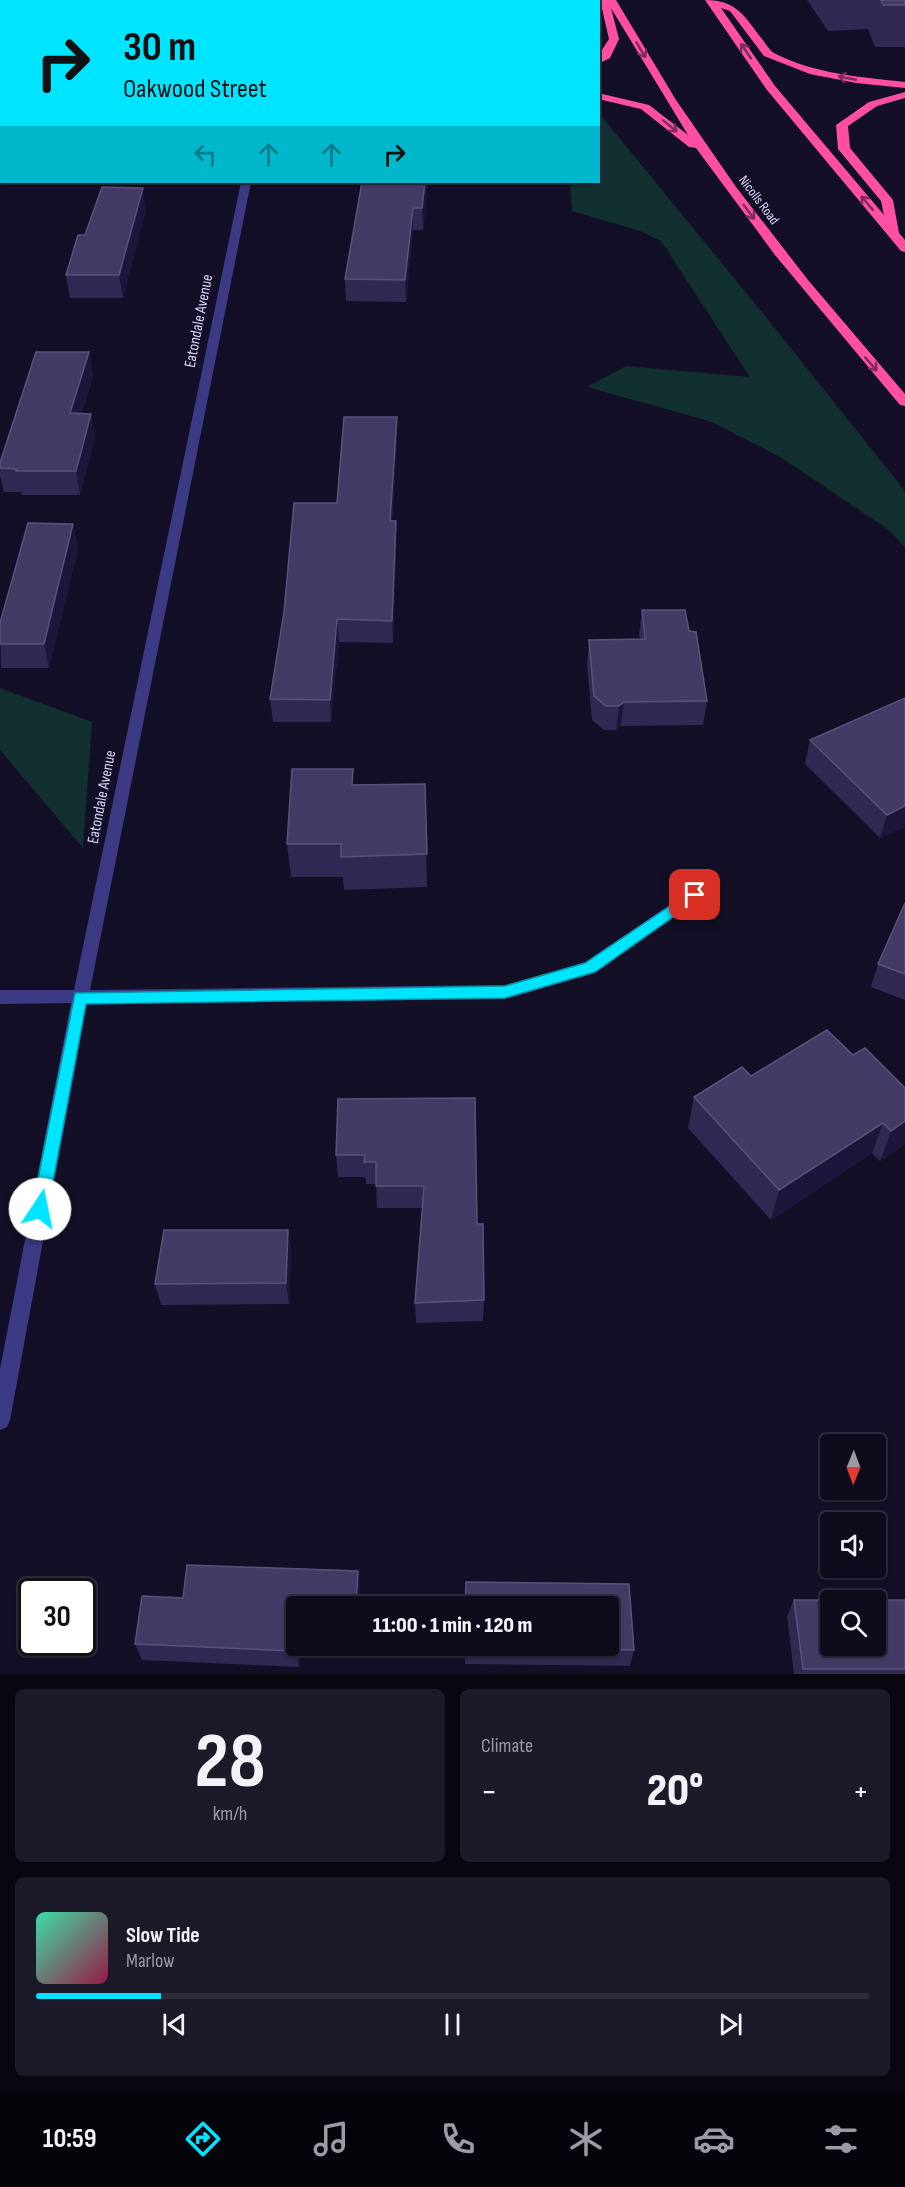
<!DOCTYPE html>
<meta charset="utf-8">
<style>
:root{--surface:#0e0b1c;--page:#1c1929;--text:#f1f3f6;--muted:#9b9ba3;--line:#2e2b3b;--accent:#00e5ff}
body{margin:0;font-family:"Sofia Sans Condensed",sans-serif;background:var(--page);color:var(--text);height:100vh;display:flex;flex-direction:column;font-size:22px;white-space:nowrap}
*{box-sizing:border-box;margin:0}
p{font-size:20px;color:var(--muted)}
.icon{flex:none;width:33px;height:33px;fill:none;stroke:currentColor;stroke-width:2;stroke-linecap:round;stroke-linejoin:round}
.map{position:relative;height:1674px;overflow:hidden}
.details{display:flex;flex-direction:column;gap:15px;padding:15px;background:#08060f;flex:1}
.details>*{flex:none}
.hud{position:absolute;left:0px;top:0px;width:600px;height:183px;box-shadow:0 2px 4px #0004,0 0 0 2px var(--line);background:#00e5ff;color:#111;overflow:hidden}
.needle{width:39px;rotate:181deg}
.controls{position:absolute;left:820px;top:1434px;display:grid;gap:12px}
.controls a{display:grid;place-items:center;width:66px;height:66px;border-radius:6px;background:var(--surface);box-shadow:0 2px 4px #0004,0 0 0 2px var(--line);font-size:30px}
.speed{position:absolute;left:18px;top:1578px;display:flex;gap:12px;font-size:30px;font-weight:700;text-align:center}
.speed>*{display:grid;place-content:center;width:78px;height:78px;border-radius:50%;background:var(--surface);box-shadow:0 2px 4px #0004,0 0 0 2px var(--line);line-height:1}
.speed .limit{border:3px solid #111;border-radius:9px;background:#fff;color:#111}
.pin{position:absolute;display:grid;place-items:center;width:51px;height:51px;color:#fff;margin:-26px;border-radius:12px;box-shadow:0 3px 9px #0006}
.me{position:absolute;width:66px;margin:-33px;rotate:11deg;stroke-linejoin:round;filter:drop-shadow(0 0 4px #0008)}
.turn{display:flex;align-items:center;gap:21px;height:126px;padding:0 24px;font-size:27px}
.turn .icon{width:78px;height:78px;stroke-width:2.5}
.turn b{display:block;font-size:42px;line-height:51px}
.lanes{display:flex;align-items:center;height:57px;padding:0 24px;background:#0003;justify-content:center;gap:30px;direction:ltr}
.lanes .off{opacity:.35}
.big{font-size:45px;font-weight:800;line-height:1.1}
.details .card{flex:1;display:flex;flex-direction:column;justify-content:center;gap:9px;min-width:0;padding:0 21px;border-radius:9px;background:var(--page)}
.details .dial{align-items:center;gap:0}
.dial b{font-size:78px;line-height:1}
.song{display:flex;align-items:center;gap:18px}
.cover{width:72px;height:72px;border-radius:9px;background:linear-gradient(135deg,hsl(160 70% 55%),hsl(340 70% 35%))}
.played{height:6px;border-radius:3px;background:linear-gradient(90deg,var(--accent) 15%,var(--line) 15%)}
.keys{display:flex;justify-content:space-around;direction:ltr}
.heat{display:flex;justify-content:space-between;align-items:center;font-size:33px;direction:ltr}
.details .tiles{flex:1;display:grid;gap:15px;grid-template-columns:1fr 1fr}
.card:last-child{grid-column:span 2}
.trip{position:absolute;left:286px;top:1596px;width:333px;height:60px;border-radius:6px;background:var(--surface);box-shadow:0 2px 4px #0004,0 0 0 2px var(--line);font-weight:800;line-height:60px;text-align:center}
.menu{display:flex;height:96px;justify-content:space-around;align-items:center;background:#06040b;color:var(--muted)}
.menu .icon{width:42px;height:42px}
.menu .current{color:var(--accent)}
.menu b{font-size:27px;color:var(--text)}
.map>svg:first-child{display:block}
.green{fill:#12302f}
.lines{fill:none;stroke-linecap:round;stroke-linejoin:round}
.street{fill:#3d3a85;fill-rule:evenodd}
.highway{fill:#ff4fa3;fill-rule:evenodd}
.wall{fill:#312854}
.shaded-wall{fill:#1d163a}
.building{fill:#433a66;stroke:#5a527e;stroke-width:1.5;fill-rule:evenodd}
.oneway{stroke:#7d2c5e}
.route{fill:#00e5ff;stroke:#0095a6;stroke-width:1.5}
.labels{text-anchor:middle;dominant-baseline:central;stroke-width:6;stroke-linejoin:round;paint-order:stroke}
.far-street-label{font-size:14px;fill:#d9d4ff;stroke:#130f26}
.street-label{font-size:16px;fill:#d9d4ff;stroke:#130f26}
</style>
<div class="map">
<svg width="905" height="1674" viewBox="0 0 905 1674">
<rect width="100%" height="100%" fill="#130f26"/>
<g class="green">
<polygon points="599,116 603,118 761,311 905,491 905,547 889,530 780,457 712,422 587,387 626,366 750,377 661,241 640,231 572,211 570,182 598,182"/>
<polygon points="0,688 92,722 83,848 0,750"/>
</g>
<g class="lines">
<g class="street">
<rect x="0" y="82" width="2" height="6"/>
<polygon points="241,182 251,182 90,990 505,985 584,963 690,891 700,891 703,895 700,899 595,973 505,999 87,1003 10,1420 7,1427 0,1430 0,1369 71,1003 0,1004 0,990 74,990"/>
</g>
<g class="highway">
<polygon points="600,0 616,0 676,100 736,187 808,280 905,394 905,406 900,405 775,255 696,148 689,147 641,109 598,99 598,93 649,105 688,135 611,8 619,39 610,58 598,64 598,56 609,39"/>
<path d="M705,0C737,0 744,16 762,39C766,44 769,50 774,53C814,74 861,77 905,82V88L856,83L810,74L764,56L730,11L721,8L775,86L884,215L881,201L838,149L836,125L869,102L905,92V98L877,106L848,126L850,148L893,200L899,233L905,240V252L901,251L767,90Z"/>
</g>
</g>
<g class="wall">
<polygon points="807,0 905,0 905,47 875,47 868,29 828,31"/>
<polygon points="362,182 428,182 423,230 413,230 406,302 346,301 345,279"/>
<polygon points="146,210 123,298 70,298 66,275 85,235"/>
<polygon points="89,352 93,376 82,413 91,414 95,437 80,495 22,495 21,492 4,492 0,476 0,463"/>
<polygon points="397,417 397,439 392,521 396,543 393,643 339,642 331,722 273,722 270,699"/>
<polygon points="73,524 78,548 49,668 1,668 0,623"/>
<polygon points="642,610 689,631 707,701 703,725 621,726 616,730 604,730 592,720 587,664 589,640 640,639 639,635"/>
<polygon points="810,740 905,826 880,838 805,764"/>
<polygon points="425,784 427,887 344,890 343,877 291,877 287,844 354,785"/>
<polygon points="905,903 905,1000 871,987 878,964"/>
<polygon points="853,1055 905,1088 905,1144 880,1161 872,1153 771,1220 688,1128 694,1097 751,1076"/>
<polygon points="338,1099 477,1224 484,1300 483,1321 416,1323 415,1303 423,1208 377,1208 376,1184 366,1184 365,1177 338,1177 336,1155"/>
<polygon points="288,1230 291,1251 289,1304 161,1305 155,1284"/>
<polygon points="358,1571 360,1588 359,1606 297,1606 297,1646 357,1646 356,1656 300,1654 299,1667 142,1660 135,1644 183,1598"/>
<polygon points="794,1600 905,1600 905,1674 794,1674 787,1616"/>
<polygon points="465,1646 634,1650 630,1666 465,1664"/>
</g>
<g class="shaded-wall">
<polygon points="425,182 428,182 423,230 422,208"/>
<polygon points="143,188 146,210 123,298 119,275"/>
<polygon points="413,208 413,230 406,302 405,280"/>
<polygon points="89,352 93,376 75,437 70,413"/>
<polygon points="91,414 95,437 80,495 76,471"/>
<polygon points="397,417 397,439 390,543 390,521"/>
<polygon points="396,521 396,543 393,643 392,621"/>
<polygon points="73,524 78,548 49,668 44,644"/>
<polygon points="337,619 339,642 331,722 330,700"/>
<polygon points="624,702 621,726 616,730 619,706"/>
<polygon points="905,806 905,826 880,838 887,815"/>
<polygon points="905,1121 905,1144 880,1161 891,1131"/>
<polygon points="883,1123 872,1153 771,1220 779,1190"/>
<polygon points="288,1230 291,1251 289,1304 286,1283"/>
<polygon points="358,1571 360,1588 359,1606 356,1606"/>
<polygon points="297,1638 297,1646 299,1646 300,1654 299,1667 296,1651"/>
</g>
<g class="building">
<polygon points="881,0 905,0 905,5 883,5"/>
<polygon points="362,182 425,182 422,208 413,208 405,280 345,279"/>
<polygon points="102,187 143,188 119,275 66,275 78,235 85,235"/>
<polygon points="36,352 89,352 70,413 91,414 76,471 16,471 17,469 0,468 0,463"/>
<polygon points="344,417 397,417 390,521 396,521 392,621 337,619 330,700 270,699 284,612 294,503 337,503"/>
<polygon points="28,523 73,524 44,644 0,644 0,623"/>
<polygon points="642,610 685,610 689,631 696,632 707,701 624,702 619,706 606,706 594,696 589,640 645,639"/>
<polygon points="905,698 905,806 887,815 810,740"/>
<polygon points="292,769 353,769 352,785 425,784 427,854 341,857 341,844 287,844"/>
<polygon points="905,903 905,974 878,964"/>
<polygon points="827,1030 853,1055 865,1048 905,1088 905,1121 891,1131 883,1123 779,1190 694,1097 742,1067 751,1076"/>
<polygon points="475,1098 477,1224 483,1224 484,1300 415,1303 424,1186 376,1186 376,1162 364,1162 365,1155 336,1155 338,1099"/>
<polygon points="164,1230 288,1230 286,1283 155,1284"/>
<polygon points="187,1565 358,1571 356,1606 297,1606 296,1651 135,1644 142,1596 183,1598"/>
<polygon points="466,1582 629,1584 634,1650 465,1648 465,1646 609,1646 609,1606 465,1606"/>
<path d="M794,1600H905V1669H803ZM831,1600H876V1646H831Z"/>
</g>
<defs><path id="oneway-shaft" d="M-6 0H5M1.5-3L5.5 0L1.5 3" fill="none" stroke-width="1.6" stroke-linecap="round" stroke-linejoin="round" transform="scale(1.5)"/></defs>
<g class="oneway">
<use href="#oneway-shaft" transform="translate(641 50) rotate(59)"/>
<use href="#oneway-shaft" transform="translate(746 51) rotate(-124)"/>
<use href="#oneway-shaft" transform="translate(847 78) rotate(-169)"/>
<use href="#oneway-shaft" transform="translate(670 126) rotate(39)"/>
<use href="#oneway-shaft" transform="translate(867 203) rotate(-130)"/>
<use href="#oneway-shaft" transform="translate(749 212) rotate(53)"/>
<use href="#oneway-shaft" transform="translate(871 364) rotate(49)"/>
</g>
<polygon class="route" points="695,889 700,891 700,898 595,972 505,998 86,1004 48,1209 46,1214 40,1216 34,1214 32,1209 75,993 505,986 585,963"/>
<g class="labels">
<g class="far-street-label">
<text transform="translate(759 200) rotate(53)">Nicolls Road</text>
</g>
<g class="street-label">
<text transform="translate(199 321) rotate(-79)">Eatondale Avenue</text>
<text transform="translate(102 797) rotate(-79)">Eatondale Avenue</text>
</g>
</g>
</svg>
<div class="controls">
<a><svg class="needle" viewBox="-14 -14 28 28"><path d="M0-13l5 13h-10z" fill="#e53935"/><path d="M0 13l5-13h-10z" fill="#9b9ba3"/></svg></a>
<a><svg class="icon" aria-label="sound" viewBox="0 0 24 24"><path d="M4 9h4l5-4v14l-5-4H4zM17 9q2 3 0 6"/></svg></a>
<a><svg class="icon" aria-label="search" viewBox="0 0 24 24"><circle cx="10" cy="10" r="6"/><path d="M15 15l6 6"/></svg></a>
</div>
<div class="speed"><div class="limit">30</div></div>
<div class="pin" style="left:695px;top:895px;background:#d93025"><svg class="icon" aria-label="arrive" viewBox="0 0 24 24"><path d="M6 21V4h12l-3 4 3 4H6"/></svg></div>
<svg class="me" style="left:40px;top:1209px" viewBox="-20 -20 40 40"><circle r="19" fill="#fff"/><path d="M0-13L10 11 0 6-10 11z" fill="#00e5ff"/></svg>
<div class="trip">11:00 · 1 min · 120 m</div>
<div class="hud">
<div class="turn"><svg class="icon" aria-label="right" viewBox="0 0 24 24"><path d="M7 20v-9h11M14 6l5 5-5 5"/></svg><div><b>30 m</b>Oakwood Street</div></div>
<div class="lanes"><svg class="icon off" aria-label="left" viewBox="0 0 24 24"><path d="M17 20v-9H6M10 6l-5 5 5 5"/></svg><svg class="icon off" aria-label="ahead" viewBox="0 0 24 24"><path d="M12 20V5M6 11l6-6 6 6"/></svg><svg class="icon off" aria-label="ahead" viewBox="0 0 24 24"><path d="M12 20V5M6 11l6-6 6 6"/></svg><svg class="icon" aria-label="right" viewBox="0 0 24 24"><path d="M7 20v-9h11M14 6l5 5-5 5"/></svg></div>
</div>
</div>
<section class="details">
<div class="tiles">
<div class="card dial"><b>28</b><p>km/h</p></div>
<div class="card"><p>Climate</p>
<div class="heat"><a>−</a><b class="big">20°</b><a>+</a></div>
</div>
<div class="card">
<div class="song"><i class="cover"></i><div><b>Slow Tide</b><p>Marlow</p></div></div>
<div class="played"></div>
<div class="keys"><svg class="icon" aria-label="previous" viewBox="0 0 24 24"><path d="M18 5L8 12l10 7zM5 5v14"/></svg><svg class="icon" aria-label="pause" viewBox="0 0 24 24"><path d="M8 5v14M16 5v14"/></svg><svg class="icon" aria-label="next" viewBox="0 0 24 24"><path d="M6 5l10 7-10 7zM19 5v14"/></svg></div>
</div>
</div>
</section>
<nav class="menu">
<b>10:59</b>
<svg class="icon current" aria-label="directions" viewBox="0 0 24 24"><path d="M12 3l9 9-9 9-9-9zM9 14v-3h6M13 9l2 2-2 2"/></svg>
<svg class="icon" aria-label="music" viewBox="0 0 24 24"><path d="M9 18V5l10-2v13"/><circle cx="6" cy="18" r="3"/><circle cx="16" cy="16" r="3"/></svg>
<svg class="icon" aria-label="phone" viewBox="0 0 24 24"><path d="M5 4h4l2 5-3 2q2 4 5 5l2-3 5 2v4C11 20 4 13 5 4z"/></svg>
<svg class="icon" aria-label="climate" viewBox="0 0 24 24"><path d="M12 3v18M4 7l16 10M4 17L20 7"/></svg>
<svg class="icon" aria-label="car" viewBox="0 0 24 24"><path d="M5 17H2v-5l4-1 3-4h7l3 4 3 1v5h-3M9 17h6M6 11h13"/><circle cx="7" cy="17" r="2"/><circle cx="17" cy="17" r="2"/></svg>
<svg class="icon" aria-label="filters" viewBox="0 0 24 24"><path d="M4 7h16M4 17h16"/><circle cx="9" cy="7" r="2"/><circle cx="15" cy="17" r="2"/></svg>
</nav>
